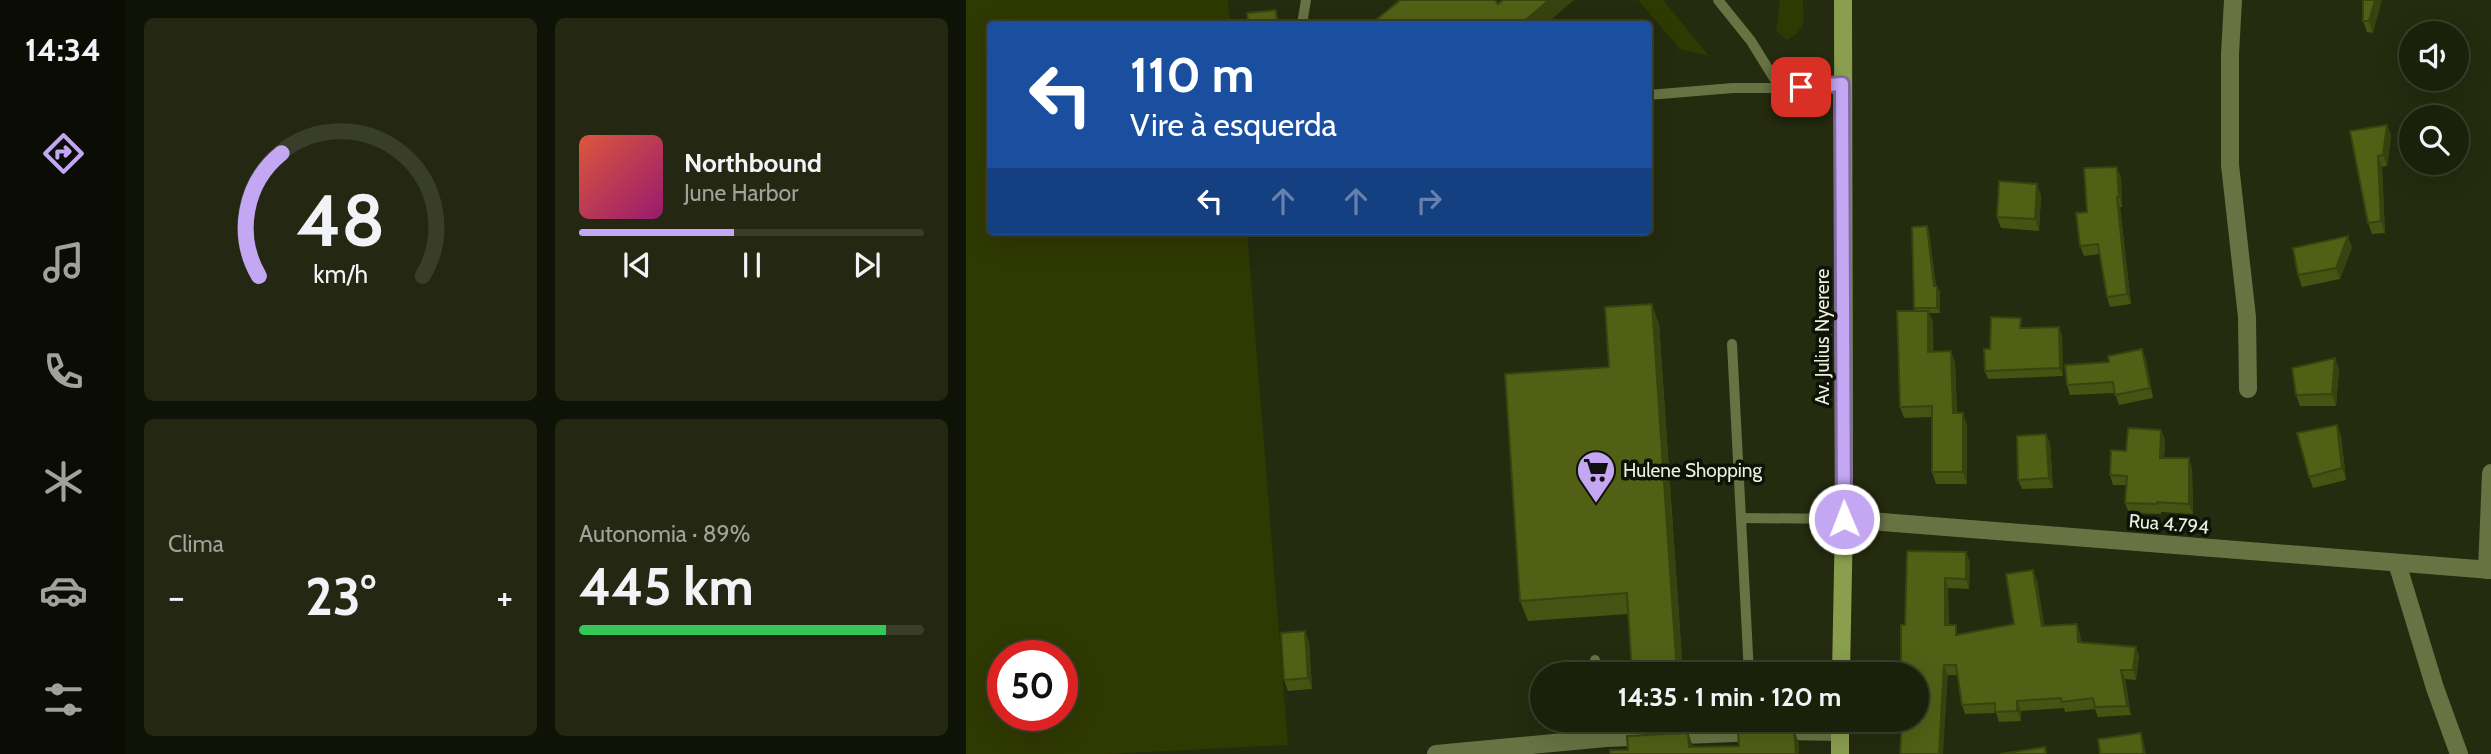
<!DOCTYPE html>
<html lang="pt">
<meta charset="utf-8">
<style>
:root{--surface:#1b200a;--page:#242813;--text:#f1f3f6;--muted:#a0a39c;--line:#393e2b;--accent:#c3a7f2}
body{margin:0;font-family:Cabin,sans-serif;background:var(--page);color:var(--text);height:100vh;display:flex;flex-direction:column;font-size:26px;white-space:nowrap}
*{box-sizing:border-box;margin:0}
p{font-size:23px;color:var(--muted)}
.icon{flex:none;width:38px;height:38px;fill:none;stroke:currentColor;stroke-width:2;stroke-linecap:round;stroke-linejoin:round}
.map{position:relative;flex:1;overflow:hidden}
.side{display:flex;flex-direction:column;gap:18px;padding:18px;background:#0f1206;width:840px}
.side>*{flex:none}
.guide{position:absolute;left:21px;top:21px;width:665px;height:214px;border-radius:7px;box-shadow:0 7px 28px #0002,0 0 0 2px var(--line);background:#1a4fa0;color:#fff;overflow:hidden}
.controls{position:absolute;left:1433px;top:21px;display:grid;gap:14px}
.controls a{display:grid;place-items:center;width:70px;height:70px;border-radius:50%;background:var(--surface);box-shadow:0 7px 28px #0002,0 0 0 2px var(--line);font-size:35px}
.speed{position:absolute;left:21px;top:640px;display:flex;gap:14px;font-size:35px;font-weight:700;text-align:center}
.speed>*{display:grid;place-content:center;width:91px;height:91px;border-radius:50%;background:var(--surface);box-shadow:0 7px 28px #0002,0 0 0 2px var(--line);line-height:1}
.speed .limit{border:10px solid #d22;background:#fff;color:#111}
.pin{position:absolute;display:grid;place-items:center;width:60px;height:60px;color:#fff;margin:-30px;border-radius:14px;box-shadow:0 4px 10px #0006}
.me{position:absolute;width:77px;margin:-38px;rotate:359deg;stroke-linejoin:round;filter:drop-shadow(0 0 5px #0008)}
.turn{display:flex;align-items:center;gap:24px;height:147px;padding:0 28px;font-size:32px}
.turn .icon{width:91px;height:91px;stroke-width:2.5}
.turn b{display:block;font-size:49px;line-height:60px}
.lanes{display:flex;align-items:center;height:66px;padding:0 28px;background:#0003;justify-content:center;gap:35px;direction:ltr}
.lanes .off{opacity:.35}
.big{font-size:52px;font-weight:800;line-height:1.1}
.side .card{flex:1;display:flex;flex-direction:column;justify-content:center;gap:10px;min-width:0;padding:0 24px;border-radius:10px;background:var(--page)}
.side .dial{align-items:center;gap:0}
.dial svg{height:182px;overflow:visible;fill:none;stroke:var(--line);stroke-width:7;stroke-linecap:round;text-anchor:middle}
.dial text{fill:var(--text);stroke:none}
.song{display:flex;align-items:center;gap:21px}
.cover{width:84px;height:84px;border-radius:10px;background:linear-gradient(135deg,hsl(10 70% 55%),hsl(320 70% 35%))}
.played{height:7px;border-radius:4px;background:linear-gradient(90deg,var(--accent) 45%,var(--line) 45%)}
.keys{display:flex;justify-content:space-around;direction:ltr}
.heat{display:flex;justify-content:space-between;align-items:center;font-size:38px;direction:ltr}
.charge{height:10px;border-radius:5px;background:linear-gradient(90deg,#34c759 89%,var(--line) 0)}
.side .tiles{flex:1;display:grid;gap:18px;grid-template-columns:repeat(2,1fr)}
.trip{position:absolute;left:564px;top:662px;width:399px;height:70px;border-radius:35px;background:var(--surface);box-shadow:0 7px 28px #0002,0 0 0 2px var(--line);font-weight:800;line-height:70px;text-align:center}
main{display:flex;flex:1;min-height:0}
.tabs{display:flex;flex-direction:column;width:126px;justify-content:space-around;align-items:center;background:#0b0d04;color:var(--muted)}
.tabs .icon{width:49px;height:49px}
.tabs .current{color:var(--accent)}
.tabs b{font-size:32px;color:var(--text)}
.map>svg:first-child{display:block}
.green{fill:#2f3902;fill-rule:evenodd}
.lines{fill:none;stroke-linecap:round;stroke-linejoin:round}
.service{stroke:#677343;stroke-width:10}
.minor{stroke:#677343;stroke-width:18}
.secondary{stroke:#8a9e4e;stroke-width:18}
.wall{fill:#465312}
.shaded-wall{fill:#39430f}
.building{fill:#516015;stroke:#39430f;stroke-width:2}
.route-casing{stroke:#7f6d9d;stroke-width:18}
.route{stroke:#c3a7f2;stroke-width:12}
.labels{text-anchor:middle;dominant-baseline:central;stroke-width:7;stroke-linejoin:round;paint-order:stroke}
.street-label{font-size:19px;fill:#ebf0df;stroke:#0f1206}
.poi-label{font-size:19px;fill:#ebf0df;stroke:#0f1206;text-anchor:start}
</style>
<main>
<nav class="tabs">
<b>14:34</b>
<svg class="icon current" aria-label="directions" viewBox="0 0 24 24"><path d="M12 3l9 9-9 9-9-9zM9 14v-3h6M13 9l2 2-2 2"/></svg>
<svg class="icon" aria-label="music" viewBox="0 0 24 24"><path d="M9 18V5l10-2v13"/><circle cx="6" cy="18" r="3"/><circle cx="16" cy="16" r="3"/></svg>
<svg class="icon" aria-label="phone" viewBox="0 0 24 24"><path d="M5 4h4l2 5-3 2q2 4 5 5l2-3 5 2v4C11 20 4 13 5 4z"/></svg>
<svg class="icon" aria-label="climate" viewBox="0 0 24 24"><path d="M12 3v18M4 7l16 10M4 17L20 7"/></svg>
<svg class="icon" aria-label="car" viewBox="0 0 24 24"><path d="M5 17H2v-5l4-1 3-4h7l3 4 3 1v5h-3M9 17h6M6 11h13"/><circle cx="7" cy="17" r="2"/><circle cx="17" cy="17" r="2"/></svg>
<svg class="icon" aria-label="filters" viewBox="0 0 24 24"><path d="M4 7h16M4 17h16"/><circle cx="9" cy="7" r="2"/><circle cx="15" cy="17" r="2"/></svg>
</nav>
<section class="side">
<div class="tiles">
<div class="card dial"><svg viewBox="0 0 100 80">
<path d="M14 69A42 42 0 1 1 86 69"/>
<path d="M14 69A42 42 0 0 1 24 15" stroke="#c3a7f2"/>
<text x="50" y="56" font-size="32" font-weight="700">48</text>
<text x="50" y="72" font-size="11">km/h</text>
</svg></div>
<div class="card">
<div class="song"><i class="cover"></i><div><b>Northbound</b><p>June Harbor</p></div></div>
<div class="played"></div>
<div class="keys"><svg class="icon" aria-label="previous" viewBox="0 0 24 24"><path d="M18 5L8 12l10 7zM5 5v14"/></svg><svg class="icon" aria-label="pause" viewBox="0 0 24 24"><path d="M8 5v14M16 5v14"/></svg><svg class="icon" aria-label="next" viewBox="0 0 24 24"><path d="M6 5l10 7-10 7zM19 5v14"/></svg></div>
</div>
<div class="card"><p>Clima</p>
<div class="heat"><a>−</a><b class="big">23°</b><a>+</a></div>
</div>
<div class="card"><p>Autonomia · 89%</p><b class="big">445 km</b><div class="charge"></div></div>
</div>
</section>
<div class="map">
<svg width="1525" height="754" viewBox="0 0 1525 754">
<rect width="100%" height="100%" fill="#242b0e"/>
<g class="green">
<path d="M0,0H262L264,24H24V231H281L322,745L142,754H0ZM37,656H96V716H37Z"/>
<polygon points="672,0 697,0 743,56 714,49"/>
<path d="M814,0H837C838,22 841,28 821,40L810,31Z"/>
</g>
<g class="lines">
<g class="service">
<polyline points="752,0 785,41 814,88"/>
<polyline points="336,24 340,0"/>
<polyline points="682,95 767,88 814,88 876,84"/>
<polyline points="766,344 783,674"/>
<polyline points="775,518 878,519"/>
<polyline points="629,660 631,674"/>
<polyline points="637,719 640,738"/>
</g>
<g class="minor">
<polyline points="1267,0 1264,54 1264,165 1281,317 1282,389"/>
<polyline points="878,519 1525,570"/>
<polyline points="1431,563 1469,688 1493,754"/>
<polyline points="1521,570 1525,473"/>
<polyline points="470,754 640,738 820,731 874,732"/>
</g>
<g class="secondary">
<polyline points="875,674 878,519 877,0"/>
<polyline points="874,754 874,719"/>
</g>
</g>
<g class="wall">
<polygon points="1397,0 1407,33 1401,32 1397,21"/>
<polygon points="1421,125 1425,136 1421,166 1416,167 1419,233 1406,234 1402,223 1384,131"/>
<polygon points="1155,177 1156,207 1154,207 1165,304 1144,307 1141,297 1134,254 1118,256 1114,246 1121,212"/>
<polygon points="1075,195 1073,231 1035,228 1031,217"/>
<polygon points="961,226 963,232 970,286 974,292 974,313 963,313 967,322 967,352 989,362 991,413 1001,424 1001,484 970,484 966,472 966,417 938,418 934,407 949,311 948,308"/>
<polygon points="1386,247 1374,279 1336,287 1332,275"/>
<polygon points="693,324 717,674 666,674 662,614 562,621 554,601 643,367"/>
<polygon points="1058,327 1058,328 1096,335 1097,376 1022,379 1019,371 1024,349"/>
<polygon points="1176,349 1180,360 1187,398 1153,405 1149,393 1104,395 1101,385 1143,362"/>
<polygon points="1373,369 1370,406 1334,406 1330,395"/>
<polygon points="1371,425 1375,436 1380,480 1347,488 1343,477"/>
<polygon points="1195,430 1199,440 1198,458 1226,468 1227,514 1195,512 1195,514 1163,513 1159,503 1160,485 1147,485 1144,475 1160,451"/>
<polygon points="1080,434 1084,444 1087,488 1056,489 1052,480"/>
<polygon points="941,551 1004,562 1003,589 982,588 983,625 993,635 1048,624 1071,580 1078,626 1111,624 1114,634 1115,642 1173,656 1170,680 1159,679 1165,715 1132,717 1129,709 1099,712 1098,708 1055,711 1055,721 1033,722 1030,713 999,714 996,705 991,675 982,675 950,719 935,670 939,625"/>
<polygon points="343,642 346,689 322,691 318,680"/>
</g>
<g class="shaded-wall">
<polygon points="583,0 608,0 580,24 555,24"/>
<polygon points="1409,0 1416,0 1407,33 1403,21"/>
<polygon points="310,10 313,20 314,24 311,24"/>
<polygon points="1421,125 1425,136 1421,166 1417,155"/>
<polygon points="1412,156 1416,167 1419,233 1415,221"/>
<polygon points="1151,167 1155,177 1156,207 1153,197"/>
<polygon points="1071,184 1075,195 1073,231 1069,219"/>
<polygon points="1151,197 1154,207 1165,304 1161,294"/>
<polygon points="961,226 963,232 970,292 968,286"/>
<polygon points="1382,236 1386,247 1374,279 1370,268"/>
<polygon points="971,286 974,292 974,313 971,308"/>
<polygon points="686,304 693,324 717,674 711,674"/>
<polygon points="962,311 967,322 966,363 962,352"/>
<polygon points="1093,327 1096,335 1097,376 1094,368"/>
<polygon points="1176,349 1180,360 1187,398 1184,388"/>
<polygon points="985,351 989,362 991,424 987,413"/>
<polygon points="1369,358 1373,369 1370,406 1366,394"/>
<polygon points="997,413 1001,424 1001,484 997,472"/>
<polygon points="1371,425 1375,436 1380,480 1376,468"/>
<polygon points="1195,430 1199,440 1197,468 1194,458"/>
<polygon points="1080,434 1084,444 1087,488 1083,478"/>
<polygon points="1223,458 1226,468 1227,514 1223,504"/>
<polygon points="1000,552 1004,562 1003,589 1000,579"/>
<polygon points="1067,570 1071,580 1080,636 1076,626"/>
<polygon points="979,578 982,588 983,635 979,625"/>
<polygon points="1111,624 1114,634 1115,652 1112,642"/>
<polygon points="339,631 343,642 346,689 342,678"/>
<polygon points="1170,647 1173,656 1170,680 1167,670"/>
<polygon points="978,665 982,675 977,754 973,754"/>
<polygon points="1155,670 1159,679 1165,715 1161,706"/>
<polygon points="1051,701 1055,711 1055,721 1051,711"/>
<polygon points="828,730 833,743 833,754 830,754"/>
<polygon points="722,733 727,746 723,747"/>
<polygon points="1175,733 1178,743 1180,754 1178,754"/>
</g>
<g class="building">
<polygon points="434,0 529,0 532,4 537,0 583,0 555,24 405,24"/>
<polygon points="1397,0 1409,0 1403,21 1397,21"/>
<polygon points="310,10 311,24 282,24 281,13"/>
<polygon points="1421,125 1417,155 1412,156 1415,221 1402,223 1384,131"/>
<polygon points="1151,167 1153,197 1151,197 1161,294 1141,297 1132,244 1114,246 1110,213 1121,212 1118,168"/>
<polygon points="1033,181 1071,184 1069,219 1031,217"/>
<polygon points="961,226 968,286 971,286 971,308 948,308 946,227"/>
<polygon points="1382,236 1370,268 1332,275 1327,248"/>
<polygon points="686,304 711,674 666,674 661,593 554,601 539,374 643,367 639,307"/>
<polygon points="931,311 962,311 962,352 985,351 987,413 997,413 997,472 966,472 966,406 934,407"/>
<polygon points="1025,317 1055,318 1054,328 1093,327 1094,368 1019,371 1018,349 1024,349"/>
<polygon points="1176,349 1184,388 1149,395 1147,382 1101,385 1099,365 1143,362 1142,356"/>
<polygon points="1369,358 1366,394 1330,395 1326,368"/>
<polygon points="1371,425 1376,468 1343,477 1331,433"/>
<polygon points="1162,428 1195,430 1194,458 1223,458 1223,504 1191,502 1191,504 1159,503 1161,476 1144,475 1145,450 1160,451"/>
<polygon points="1080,434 1083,478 1052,480 1051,436"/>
<polygon points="941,551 1000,552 1000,579 979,578 979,625 990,625 990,635 1048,624 1040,574 1067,570 1076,626 1111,624 1112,642 1170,647 1167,670 1155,670 1161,706 1129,707 1127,698 1096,702 1095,698 1051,701 1051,711 1029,712 1029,703 996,705 990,665 978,665 973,754 934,754 936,719 950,719 950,674 932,674 932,670 935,670 935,625 939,625"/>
<polygon points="339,631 342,678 318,680 315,633"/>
<polygon points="828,730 830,754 644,754 644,750 662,750 661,736 722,733 723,747 773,746 772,731"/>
<polygon points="1175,733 1178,754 1134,754 1132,739"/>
<polygon points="1079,747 1080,754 1034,754"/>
</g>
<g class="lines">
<g class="route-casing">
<polyline id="route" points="835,87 876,84 878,519"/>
</g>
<use href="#route" class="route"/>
</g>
<defs>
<g id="supermarket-pin" transform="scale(2.0125)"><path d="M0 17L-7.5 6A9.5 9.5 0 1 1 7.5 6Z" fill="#c3a7f2" stroke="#0f1206"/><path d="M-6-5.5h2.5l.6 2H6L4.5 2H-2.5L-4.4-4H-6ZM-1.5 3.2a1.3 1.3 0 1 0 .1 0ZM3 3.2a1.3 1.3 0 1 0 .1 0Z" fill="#111"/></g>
</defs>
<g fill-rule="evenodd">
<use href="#supermarket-pin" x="630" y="470"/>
</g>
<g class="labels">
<g class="street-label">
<text transform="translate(856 337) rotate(-90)">Av. Julius Nyerere</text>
<text transform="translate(1203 524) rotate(5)">Rua 4.794</text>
</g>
<g class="poi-label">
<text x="657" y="470">Hulene Shopping</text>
</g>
</g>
</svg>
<div class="controls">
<a><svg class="icon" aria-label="sound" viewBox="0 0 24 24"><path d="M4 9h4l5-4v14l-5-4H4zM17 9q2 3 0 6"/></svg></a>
<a><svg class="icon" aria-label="search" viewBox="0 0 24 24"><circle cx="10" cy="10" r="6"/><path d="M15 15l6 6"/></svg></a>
</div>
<div class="speed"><div class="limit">50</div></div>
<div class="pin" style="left:835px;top:87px;background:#d93025"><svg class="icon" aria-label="arrive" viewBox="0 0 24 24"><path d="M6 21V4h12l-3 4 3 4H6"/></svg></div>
<svg class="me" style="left:878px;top:519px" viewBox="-20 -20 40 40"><circle r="17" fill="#c3a7f2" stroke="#fff" stroke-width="3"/><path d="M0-11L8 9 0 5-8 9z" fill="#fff"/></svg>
<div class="trip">14:35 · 1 min · 120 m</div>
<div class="guide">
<div class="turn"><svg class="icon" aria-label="left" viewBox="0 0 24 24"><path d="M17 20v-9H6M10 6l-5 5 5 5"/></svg><div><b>110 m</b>Vire à esquerda</div></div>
<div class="lanes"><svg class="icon" aria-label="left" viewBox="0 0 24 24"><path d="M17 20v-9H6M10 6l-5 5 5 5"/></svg><svg class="icon off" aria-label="ahead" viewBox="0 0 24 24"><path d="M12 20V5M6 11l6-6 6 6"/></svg><svg class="icon off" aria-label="ahead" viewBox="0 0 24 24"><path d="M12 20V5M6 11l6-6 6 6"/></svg><svg class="icon off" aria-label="right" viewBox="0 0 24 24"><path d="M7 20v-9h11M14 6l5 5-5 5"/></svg></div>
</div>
</div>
</main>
